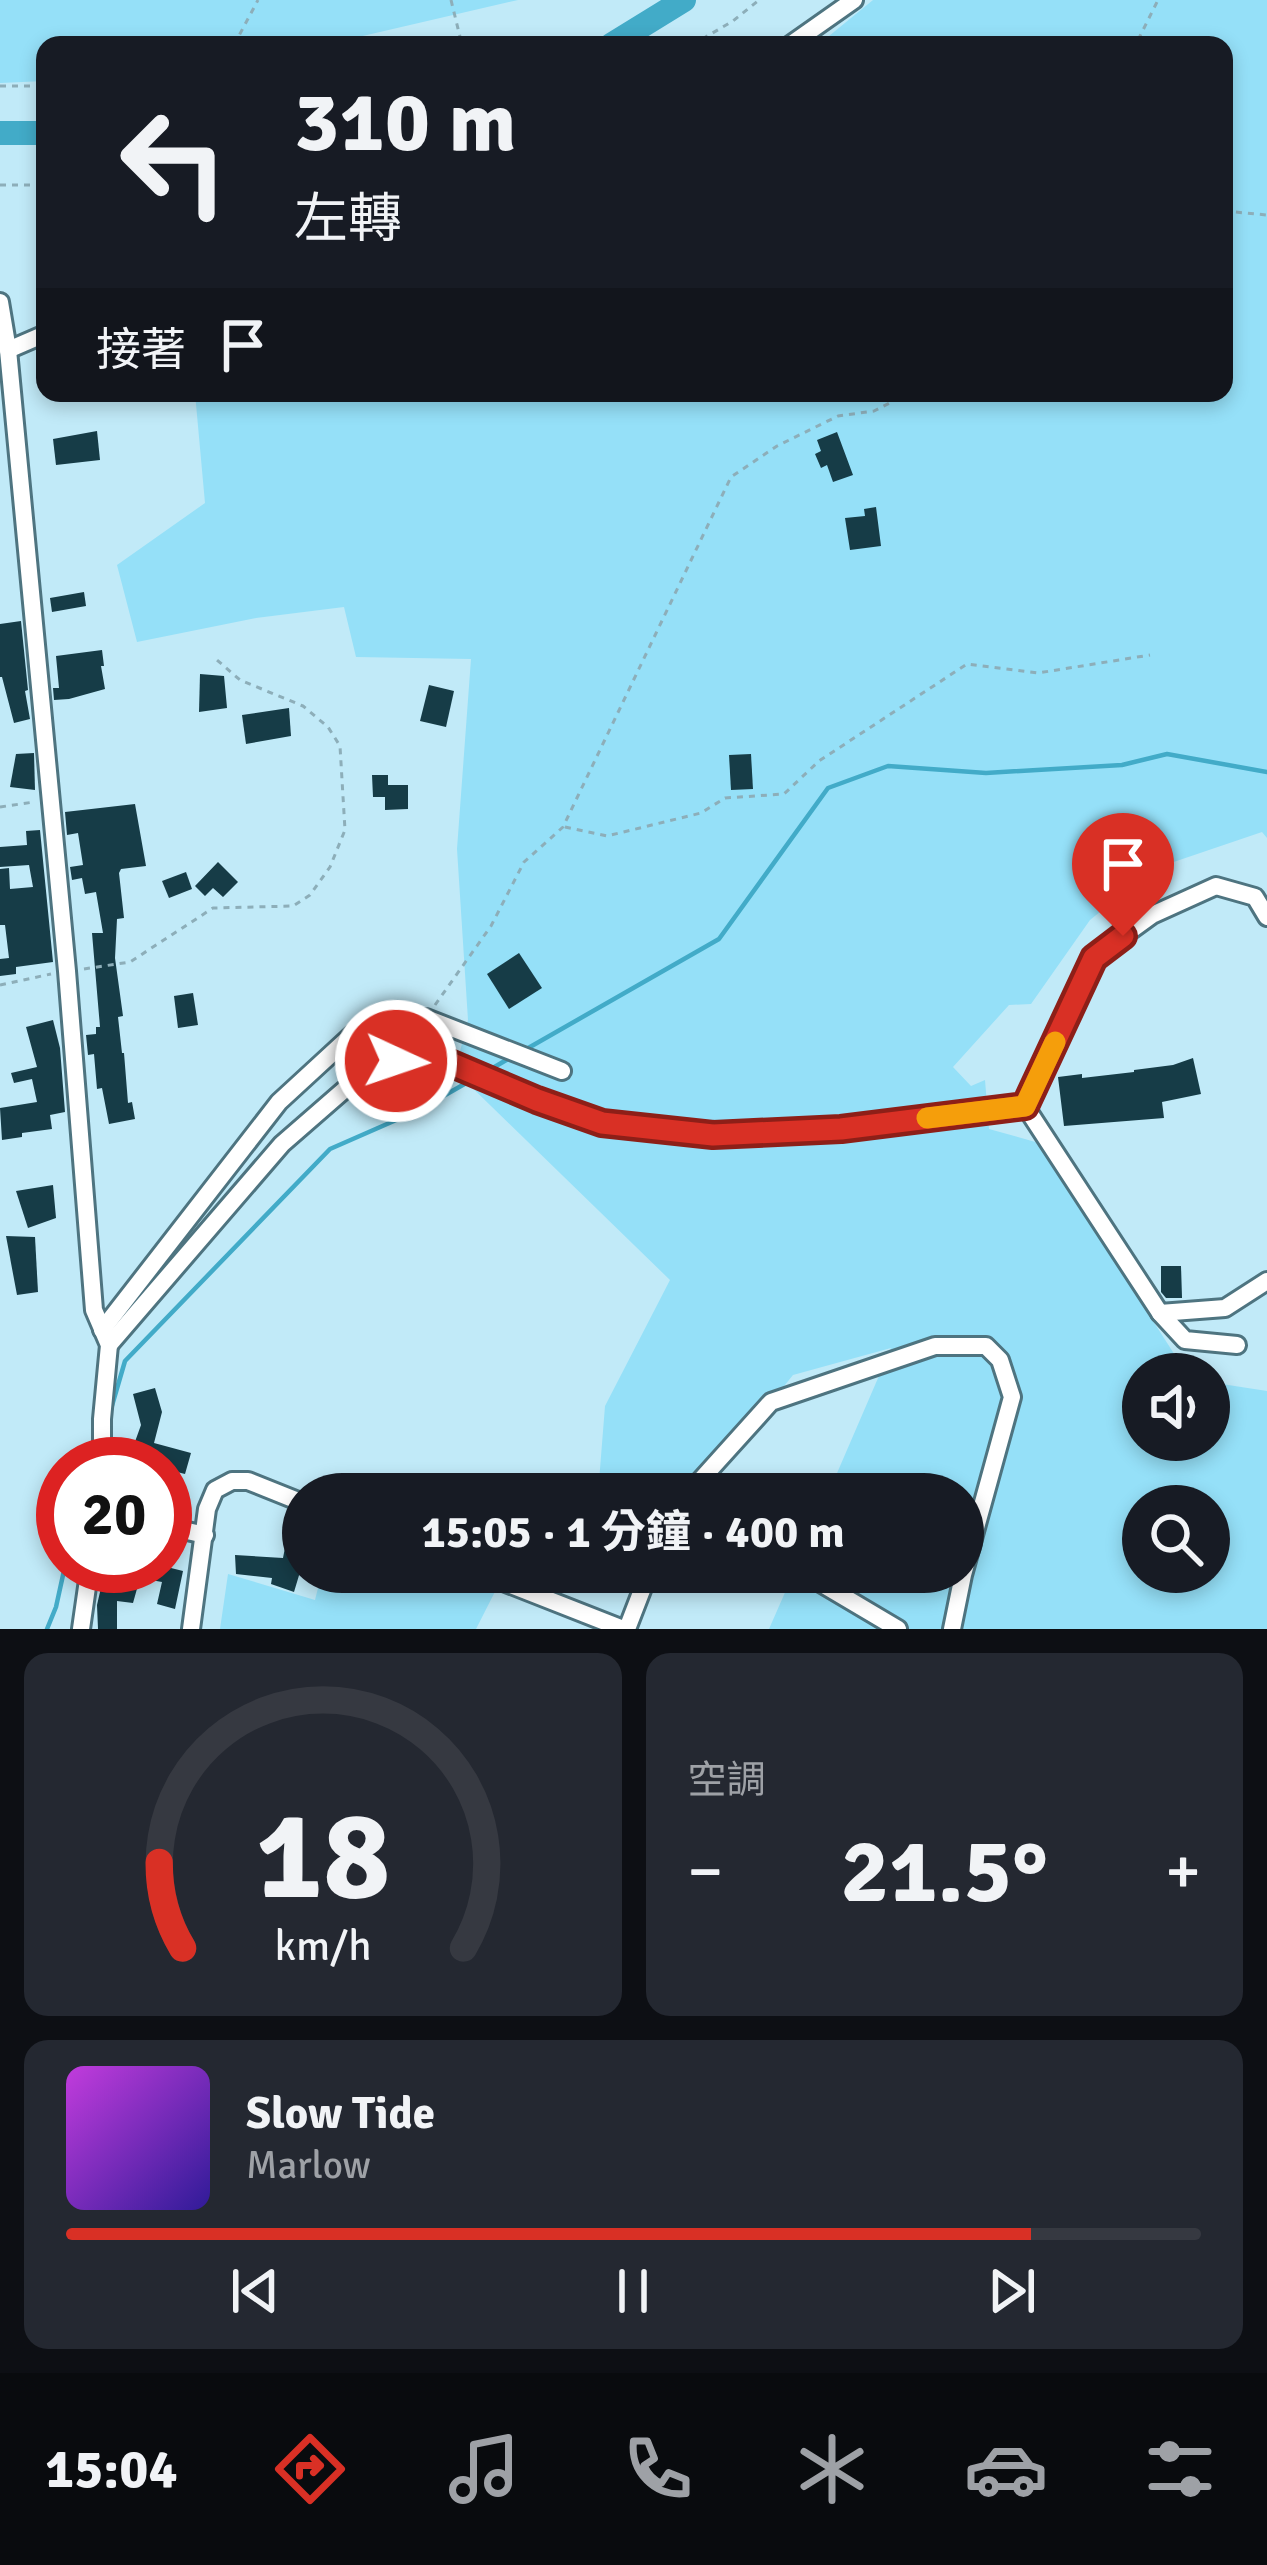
<!DOCTYPE html>
<html lang="zh-TW">
<meta charset="utf-8">
<style>
:root{--surface:#171b24;--page:#242831;--text:#f1f3f6;--muted:#9ea1a6;--line:#363941;--accent:#d93025}
body{margin:0;font-family:Signika,"Noto Sans TC",sans-serif;background:var(--page);color:var(--text);height:100vh;display:flex;flex-direction:column;font-size:45px;white-space:nowrap}
*{box-sizing:border-box;margin:0}
p{font-size:39px;color:var(--muted)}
.icon{flex:none;width:66px;height:66px;fill:none;stroke:currentColor;stroke-width:2;stroke-linecap:round;stroke-linejoin:round}
.map{position:relative;height:1629px;overflow:hidden}
.panel{display:flex;flex-direction:column;gap:24px;padding:24px;background:#0d0f14;flex:1}
.panel>*{flex:none}
.guide{position:absolute;left:36px;top:36px;width:1197px;height:366px;border-radius:24px;box-shadow:0 6px 18px #0003;background:#171b24;color:var(--text);overflow:hidden}
.tools{position:absolute;left:1122px;top:1353px;display:grid;gap:24px}
.tools a{display:grid;place-items:center;width:108px;height:108px;border-radius:50%;background:var(--surface);box-shadow:0 6px 18px #0003;font-size:60px}
.speed{position:absolute;left:36px;top:1437px;display:flex;gap:24px;font-size:60px;font-weight:700;text-align:center}
.speed>*{display:grid;place-content:center;width:156px;height:156px;border-radius:50%;background:var(--surface);box-shadow:0 6px 18px #0003;line-height:1}
.speed .limit{border:18px solid #d22;background:#fff;color:#111}
.pin{position:absolute;display:grid;place-items:center;width:102px;height:102px;color:#fff;margin:-123px -51px;border-radius:50% 50% 50% 0;rotate:-45deg;box-shadow:0 0 12px #0007}
.pin .icon{rotate:45deg}
.me{position:absolute;width:132px;margin:-66px;rotate:93deg;stroke-linejoin:round;filter:drop-shadow(0 0 9px #0008)}
.turn{display:flex;align-items:center;gap:42px;height:252px;padding:0 60px;font-size:54px}
.turn .icon{width:156px;height:156px;stroke-width:2.5}
.turn b{display:block;font-size:84px;line-height:102px}
.then{display:flex;align-items:center;height:114px;padding:0 60px;background:#0003;gap:24px;font-size:45px}
.big{font-size:90px;font-weight:700;line-height:1.1}
.panel .tile{flex:1;display:flex;flex-direction:column;justify-content:center;gap:18px;min-width:0;padding:0 42px;border-radius:24px;background:var(--page)}
.panel .dial{align-items:center;gap:0}
.dial svg{height:312px;overflow:visible;fill:none;stroke:var(--line);stroke-width:7;stroke-linecap:round;text-anchor:middle}
.dial text{fill:var(--text);stroke:none}
.song{display:flex;align-items:center;gap:36px}
.cover{width:144px;height:144px;border-radius:18px;background:linear-gradient(135deg,hsl(290 70% 55%),hsl(250 70% 35%))}
.played{height:12px;border-radius:6px;background:linear-gradient(90deg,var(--accent) 85%,var(--line) 85%)}
.keys{display:flex;justify-content:space-around;direction:ltr}
.heat{display:flex;justify-content:space-between;align-items:center;font-size:66px;direction:ltr}
.panel .tiles{flex:1;display:grid;gap:24px;grid-template-columns:1fr 1fr}
.tile:last-child{grid-column:span 2}
.trip{position:absolute;left:282px;top:1473px;width:702px;height:120px;border-radius:60px;background:var(--surface);box-shadow:0 6px 18px #0003;font-weight:700;line-height:120px;text-align:center}
.tabs{display:flex;height:192px;justify-content:space-around;align-items:center;background:#090b0e;color:var(--muted)}
.tabs .icon{width:84px;height:84px}
.tabs .active{color:var(--accent)}
.tabs b{font-size:54px;color:var(--text)}
.map>svg:first-child{display:block}
.green{fill:#95e0f8;fill-rule:evenodd}
.lines{fill:none;stroke-linecap:round;stroke-linejoin:round}
.stream{stroke:#42abc8;stroke-width:4.5}
.river{stroke:#42abc8;stroke-width:24}
.building{fill:#163c47}
.minor-casing{stroke:#4e7480;stroke-width:22}
.path{stroke:#8daeb9;stroke-width:3;stroke-dasharray:6 6;stroke-linecap:butt}
.minor{stroke:#fff;stroke-width:16}
.route-casing{stroke:#8d1f18;stroke-width:30}
.route{stroke:#d93025;stroke-width:21}
.slow{stroke:#f59e0b;stroke-width:21}
</style>
<div class="map">
<svg width="1267" height="1629" viewBox="0 0 1267 1629">
<rect width="100%" height="100%" fill="#c1eaf8"/>
<g class="green">
<polygon points="0,0 518,0 324,45 45,45 45,81 0,83"/>
<path d="M873,0H1267V838L1262,832L1153,869L1090,920L1031,1004L1009,1005L953,1067L971,1086L985,1080L989,1129L1039,1143L1187,1374H1143V1440H1209V1382L1267,1391V1629H769L794,1572H963V1494H828L891,1348L793,1375L697,1494H598L605,1406L670,1280L455,1071L468,1020L457,849L471,659L356,657L344,607L256,618L137,642L117,565L205,503L195,393H1224V45H818ZM1143,1506H1209V1572H1143Z"/>
<polygon points="322,1572 498,1572 504,1574 476,1629 220,1629 228,1574 315,1600"/>
</g>
<g class="lines">
<g class="stream">
<polyline points="523,1051 719,939 828,788 888,766 986,773 1122,765 1167,754 1267,772"/>
<polyline points="491,1069 513,1056"/>
<polyline points="111,1409 125,1361 330,1149 419,1110 468,1082"/>
<polyline points="47,1629 56,1607 65,1566"/>
</g>
<g class="river">
<polyline points="611,45 684,0"/>
<polyline points="0,133 45,133"/>
</g>
</g>
<g class="building">
<polygon points="97,431 100,460 56,465 53,439"/>
<polygon points="837,432 853,475 833,482 827,465 821,468 815,454 821,451 817,440"/>
<polygon points="876,507 881,546 850,550 845,518 865,516 864,509"/>
<polygon points="84,592 86,606 52,612 50,598"/>
<polygon points="21,621 28,690 25,691 30,719 14,723 2,677 0,677 0,624"/>
<polygon points="102,650 104,666 101,666 105,689 69,699 54,700 53,688 59,688 56,656"/>
<polygon points="200,674 224,676 227,708 199,712"/>
<polygon points="429,685 454,691 446,727 420,721"/>
<polygon points="289,708 291,736 246,744 242,715"/>
<polygon points="34,753 35,790 10,787 16,754"/>
<polygon points="751,754 753,789 731,790 729,755"/>
<polygon points="372,775 388,775 388,785 408,785 408,809 385,810 385,797 373,797"/>
<polygon points="135,804 146,866 121,869 119,873 124,918 117,919 115,958 123,1016 118,1017 122,1053 124,1053 128,1103 132,1102 135,1119 109,1124 102,1088 97,1089 94,1054 88,1055 86,1035 96,1034 96,1027 100,1027 92,933 103,933 96,892 85,894 82,878 72,880 70,867 83,865 78,833 67,835 65,812"/>
<polygon points="40,830 53,962 16,967 16,974 0,976 0,959 9,958 5,925 0,925 0,869 9,868 10,889 33,887 29,865 0,867 0,847 27,845 26,831"/>
<polygon points="218,862 238,882 223,897 213,888 205,896 195,886"/>
<polygon points="186,872 192,889 169,898 162,881"/>
<polygon points="519,953 542,988 509,1009 487,974"/>
<polygon points="193,993 198,1025 178,1028 174,996"/>
<polygon points="53,1020 60,1048 65,1112 50,1115 52,1129 22,1133 22,1137 2,1140 0,1108 37,1102 32,1079 14,1083 11,1073 37,1067 26,1027"/>
<polygon points="1193,1058 1201,1094 1162,1102 1164,1118 1064,1126 1058,1077 1082,1074 1082,1078 1134,1072 1134,1070 1173,1065"/>
<polygon points="53,1185 56,1218 28,1228 16,1191"/>
<polygon points="6,1236 35,1237 38,1292 17,1295"/>
<polygon points="1161,1266 1181,1266 1182,1298 1166,1298 1161,1292"/>
<polygon points="155,1388 162,1412 154,1443 191,1453 185,1474 177,1472 170,1504 165,1503 165,1464 127,1464 141,1425 133,1394"/>
<polygon points="292,1512 303,1516 303,1562 294,1592 271,1584 272,1578 236,1574 235,1555 283,1558"/>
<polygon points="106,1566 163,1566 183,1571 175,1609 157,1604 162,1582 140,1578 133,1603 117,1601 117,1629 98,1629 97,1605"/>
</g>
<g class="lines">
<g class="minor-casing">
<g id="minor">
<polyline points="790,45 854,0"/>
<polyline points="0,302 8,350 67,971 94,1310 109,1345 102,1419 102,1464"/>
<polyline points="8,350 45,334"/>
<polyline points="1025,1106 1160,1313 1185,1340 1237,1345"/>
<polyline points="1160,1313 1225,1308 1267,1281"/>
<polyline points="102,1330 279,1102 354,1033 426,1018 562,1071"/>
<path d="M109,1345L282,1144L367,1070L425,1052C478,1075 548,1111 604,1123C741,1151 888,1123 1025,1106L1094,957L1152,915L1216,886L1255,897L1267,917"/>
<polyline points="688,1494 771,1402 935,1346 986,1346 1000,1360 1012,1397 963,1575 952,1629"/>
<polyline points="165,1526 205,1535"/>
<polyline points="478,1572 623,1629"/>
<polyline points="802,1572 898,1629"/>
<polyline points="81,1629 90,1566"/>
<polyline points="191,1629 207,1509 215,1490 232,1481 248,1481 303,1503"/>
<polyline points="627,1629 649,1572"/>
</g>
</g>
<g class="path">
<polyline points="451,0 462,45"/>
<polyline points="234,45 258,0"/>
<polyline points="692,45 733,21 759,0"/>
<polyline points="1127,45 1139,38 1158,0"/>
<polyline points="0,86 45,86"/>
<polyline points="0,185 45,185"/>
<polyline points="1224,211 1267,215"/>
<polyline points="0,807 34,802"/>
<polyline points="565,827 607,836 701,813 725,798 784,794 819,761 967,664 1038,673 1150,655"/>
<polyline points="84,969 130,962 213,908 293,906 310,895 330,867 345,830 340,746 328,727 303,706 240,680 217,660"/>
<polyline points="0,985 51,974"/>
<polyline points="435,1005 491,926 524,862 563,827 731,477 777,446 838,416 874,411 909,393"/>
</g>
<use href="#minor" class="minor"/>
</g>
<g class="lines">
<g class="route-casing">
<polyline id="route" points="396,1061 424,1052 537,1100 602,1123 713,1135 841,1129 1025,1106 1094,958 1123,936"/>
</g>
<use href="#route" class="route"/>
<polyline class="slow" points="927,1118 1025,1106 1055,1042"/>
</g>
</svg>
<div class="tools">
<a><svg class="icon" aria-label="sound" viewBox="0 0 24 24"><path d="M4 9h4l5-4v14l-5-4H4zM17 9q2 3 0 6"/></svg></a>
<a><svg class="icon" aria-label="search" viewBox="0 0 24 24"><circle cx="10" cy="10" r="6"/><path d="M15 15l6 6"/></svg></a>
</div>
<div class="speed"><div class="limit">20</div></div>
<div class="pin" style="left:1123px;top:936px;background:#d93025"><svg class="icon" aria-label="arrive" viewBox="0 0 24 24"><path d="M6 21V4h12l-3 4 3 4H6"/></svg></div>
<svg class="me" style="left:396px;top:1061px" viewBox="-20 -20 40 40"><circle r="17" fill="#d93025" stroke="#fff" stroke-width="3"/><path d="M0-11L8 9 0 5-8 9z" fill="#fff"/></svg>
<div class="trip">15:05 · 1 分鐘 · 400 m</div>
<div class="guide">
<div class="turn"><svg class="icon" aria-label="left" viewBox="0 0 24 24"><path d="M17 20v-9H6M10 6l-5 5 5 5"/></svg><div><b>310 m</b>左轉</div></div>
<div class="then">接著<svg class="icon" aria-label="arrive" viewBox="0 0 24 24"><path d="M6 21V4h12l-3 4 3 4H6"/></svg></div>
</div>
</div>
<section class="panel">
<div class="tiles">
<div class="tile dial"><svg viewBox="0 0 100 80">
<path d="M14 69A42 42 0 1 1 86 69"/>
<path d="M14 69A42 42 0 0 1 8 47" stroke="#d93025"/>
<text x="50" y="56" font-size="32" font-weight="700">18</text>
<text x="50" y="72" font-size="11">km/h</text>
</svg></div>
<div class="tile"><p>空調</p>
<div class="heat"><a>−</a><b class="big">21.5°</b><a>+</a></div>
</div>
<div class="tile">
<div class="song"><i class="cover"></i><div><b>Slow Tide</b><p>Marlow</p></div></div>
<div class="played"></div>
<div class="keys"><svg class="icon" aria-label="previous" viewBox="0 0 24 24"><path d="M18 5L8 12l10 7zM5 5v14"/></svg><svg class="icon" aria-label="pause" viewBox="0 0 24 24"><path d="M8 5v14M16 5v14"/></svg><svg class="icon" aria-label="next" viewBox="0 0 24 24"><path d="M6 5l10 7-10 7zM19 5v14"/></svg></div>
</div>
</div>
</section>
<nav class="tabs">
<b>15:04</b>
<svg class="icon active" aria-label="directions" viewBox="0 0 24 24"><path d="M12 3l9 9-9 9-9-9zM9 14v-3h6M13 9l2 2-2 2"/></svg>
<svg class="icon" aria-label="music" viewBox="0 0 24 24"><path d="M9 18V5l10-2v13"/><circle cx="6" cy="18" r="3"/><circle cx="16" cy="16" r="3"/></svg>
<svg class="icon" aria-label="phone" viewBox="0 0 24 24"><path d="M5 4h4l2 5-3 2q2 4 5 5l2-3 5 2v4C11 20 4 13 5 4z"/></svg>
<svg class="icon" aria-label="climate" viewBox="0 0 24 24"><path d="M12 3v18M4 7l16 10M4 17L20 7"/></svg>
<svg class="icon" aria-label="car" viewBox="0 0 24 24"><path d="M5 17H2v-5l4-1 3-4h7l3 4 3 1v5h-3M9 17h6M6 11h13"/><circle cx="7" cy="17" r="2"/><circle cx="17" cy="17" r="2"/></svg>
<svg class="icon" aria-label="filters" viewBox="0 0 24 24"><path d="M4 7h16M4 17h16"/><circle cx="9" cy="7" r="2"/><circle cx="15" cy="17" r="2"/></svg>
</nav>
